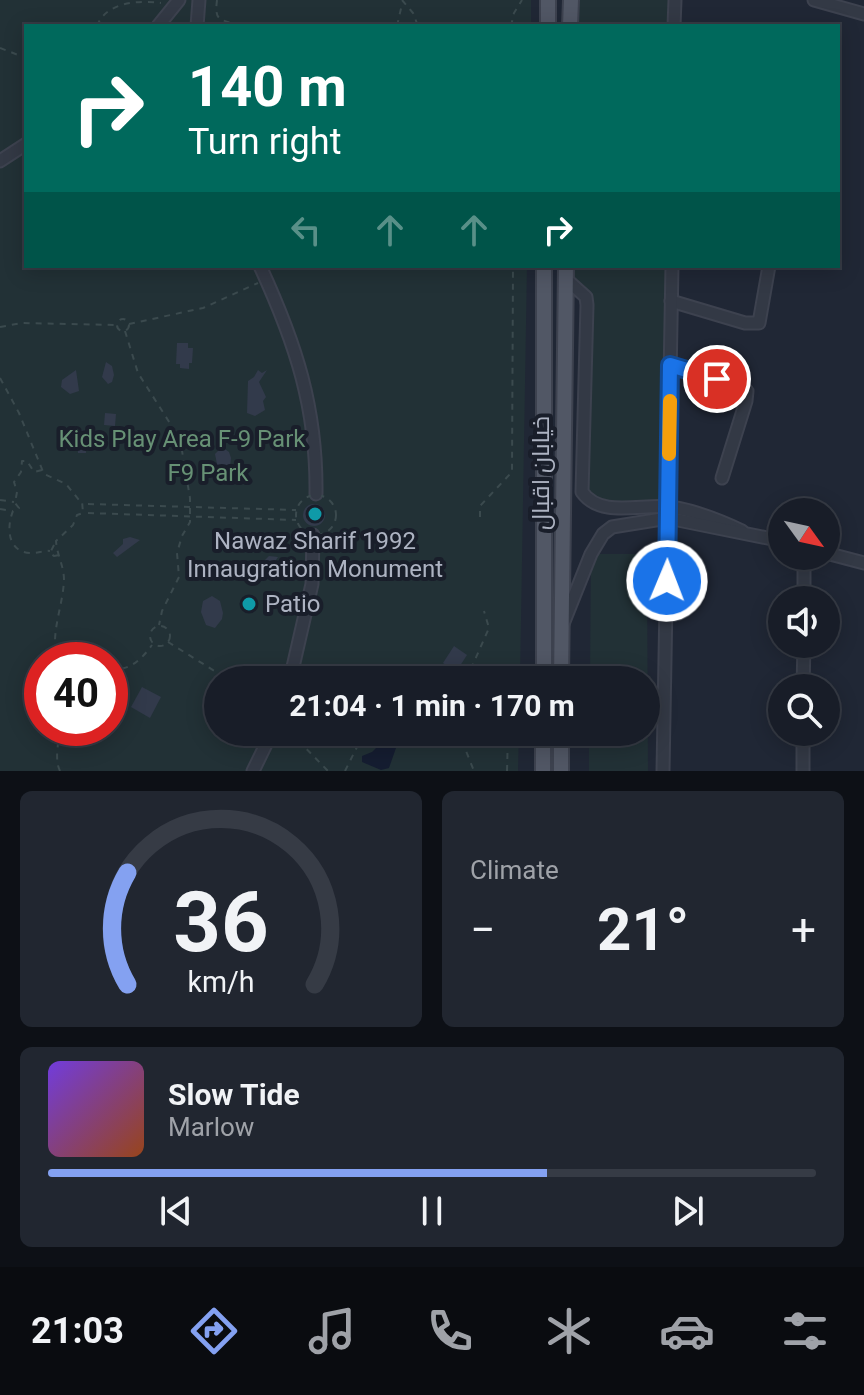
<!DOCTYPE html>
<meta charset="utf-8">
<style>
:root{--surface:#181d28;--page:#212630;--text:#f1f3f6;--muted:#9fa2a8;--line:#363b45;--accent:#84a1f1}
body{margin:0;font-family:Roboto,Cairo,sans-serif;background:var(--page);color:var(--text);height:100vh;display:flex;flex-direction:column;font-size:30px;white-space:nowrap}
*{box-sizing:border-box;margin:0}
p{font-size:26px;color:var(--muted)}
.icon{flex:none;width:44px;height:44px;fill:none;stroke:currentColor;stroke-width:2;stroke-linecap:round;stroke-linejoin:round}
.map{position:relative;height:771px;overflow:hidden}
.details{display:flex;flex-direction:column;gap:20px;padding:20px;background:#0d1016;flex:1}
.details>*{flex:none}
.hud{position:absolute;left:24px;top:24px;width:816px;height:244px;border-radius:0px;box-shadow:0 4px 20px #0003,0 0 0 2px var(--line);background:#00695c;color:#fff;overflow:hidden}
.needle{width:52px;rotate:123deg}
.fabs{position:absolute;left:768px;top:498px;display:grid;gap:16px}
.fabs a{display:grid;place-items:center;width:72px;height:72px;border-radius:50%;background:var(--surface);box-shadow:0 4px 20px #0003,0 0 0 2px var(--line);font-size:40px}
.speed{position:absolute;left:24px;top:642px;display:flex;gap:16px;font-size:40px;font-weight:700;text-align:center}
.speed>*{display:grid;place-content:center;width:104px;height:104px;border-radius:50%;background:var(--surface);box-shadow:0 4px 20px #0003,0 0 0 2px var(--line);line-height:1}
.speed .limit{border:12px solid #d22;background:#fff;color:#111}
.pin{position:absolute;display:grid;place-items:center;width:68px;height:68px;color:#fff;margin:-34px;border:4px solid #fff;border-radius:50%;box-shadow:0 2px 8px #0007}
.me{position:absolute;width:88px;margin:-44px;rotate:1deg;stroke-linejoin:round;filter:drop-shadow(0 0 6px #0008)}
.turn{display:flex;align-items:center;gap:28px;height:168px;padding:0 32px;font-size:36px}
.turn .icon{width:104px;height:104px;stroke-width:2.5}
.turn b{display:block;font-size:56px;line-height:68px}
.lanes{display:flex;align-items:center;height:76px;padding:0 32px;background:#0003;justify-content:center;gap:40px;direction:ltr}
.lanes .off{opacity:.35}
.big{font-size:60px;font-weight:700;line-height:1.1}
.details .tile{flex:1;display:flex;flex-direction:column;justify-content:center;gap:12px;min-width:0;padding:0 28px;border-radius:12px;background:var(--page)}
.details .dial{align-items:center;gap:0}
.dial svg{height:208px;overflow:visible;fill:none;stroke:var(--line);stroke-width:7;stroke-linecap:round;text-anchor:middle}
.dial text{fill:var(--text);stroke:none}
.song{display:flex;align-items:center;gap:24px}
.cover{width:96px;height:96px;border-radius:12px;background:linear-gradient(135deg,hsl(260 70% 55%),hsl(20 70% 35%))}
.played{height:8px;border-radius:4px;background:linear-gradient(90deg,var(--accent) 65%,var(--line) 65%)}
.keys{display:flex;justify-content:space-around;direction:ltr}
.heat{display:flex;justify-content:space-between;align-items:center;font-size:44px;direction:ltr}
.details .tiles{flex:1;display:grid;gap:20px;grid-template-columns:1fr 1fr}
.tile:last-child{grid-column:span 2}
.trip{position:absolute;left:204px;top:666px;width:456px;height:80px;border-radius:40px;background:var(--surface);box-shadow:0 4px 20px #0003,0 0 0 2px var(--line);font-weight:700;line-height:80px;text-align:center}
.tabs{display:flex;height:128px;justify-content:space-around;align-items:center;background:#0a0c10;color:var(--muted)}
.tabs .icon{width:56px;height:56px}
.tabs .active{color:var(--accent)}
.tabs b{font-size:36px;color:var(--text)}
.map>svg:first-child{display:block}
.green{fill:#223136;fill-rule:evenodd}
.water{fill:#151d31}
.building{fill:#323a4b}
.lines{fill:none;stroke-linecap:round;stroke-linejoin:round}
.minor-casing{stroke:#3d424f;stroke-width:15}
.major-casing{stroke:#3d424f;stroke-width:18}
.path{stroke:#3b4a4e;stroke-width:2;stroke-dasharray:6 6;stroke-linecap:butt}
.minor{stroke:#333945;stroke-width:11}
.major{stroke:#515765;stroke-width:14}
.route-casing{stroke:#114b97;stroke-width:20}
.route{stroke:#1a73e8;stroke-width:14}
.slow{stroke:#f59e0b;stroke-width:14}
.culture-dot{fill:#0f9aa8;stroke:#191e2a;stroke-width:3}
.labels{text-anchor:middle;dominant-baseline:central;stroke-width:8;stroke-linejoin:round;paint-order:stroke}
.park-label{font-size:24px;fill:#679175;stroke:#191e2a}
.street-label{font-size:24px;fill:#adb3c2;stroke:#191e2a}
.poi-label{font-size:24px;fill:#adb3c2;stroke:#191e2a}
</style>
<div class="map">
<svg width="864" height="771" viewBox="0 0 864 771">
<rect width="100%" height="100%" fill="#202735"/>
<g class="green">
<path d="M0,0H531V26H26V266H527L520,680H218V732H519L518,771H0ZM42,660H110V728H42Z"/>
<polygon points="571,0 675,0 675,26 570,26"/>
<polygon points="566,266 672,266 669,507 624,508 587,500 587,305"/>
<polygon points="591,554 647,554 648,771 589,771 589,732 646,732 646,680 590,680"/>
</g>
<polygon class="water" points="387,737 392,739 396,748 389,768 381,770 362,762 362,756 372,752"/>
<g class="building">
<polygon points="177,343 188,343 188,348 193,348 192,363 189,363 189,369 180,368 180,364 176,364"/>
<polygon points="106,362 112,366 114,375 112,382 108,384 102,377"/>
<polygon points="76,370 79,391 70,394 61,387 62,380"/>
<polygon points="258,370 262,373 267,370 259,382 266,397 263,401 265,410 255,416 247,413 248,381 254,377"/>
<polygon points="105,413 116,414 115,426 104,425"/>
<polygon points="85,430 86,453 78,453 76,431"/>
<polygon points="222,447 229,452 231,458 230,467 225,474 220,473 218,469 215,454"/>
<circle cx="314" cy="515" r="11"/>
<polygon points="130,537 140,540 117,557 113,553 123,544 123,539"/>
<polygon points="269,556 278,557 274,563 277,569 268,572 265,566 265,560"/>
<polygon points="212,596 220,601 223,613 222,619 215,628 206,625 201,612 203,601"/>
<polygon points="454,646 467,655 456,672 443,663"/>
<polygon points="142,687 161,697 150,718 131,707"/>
</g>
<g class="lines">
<g class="minor-casing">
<g id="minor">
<polyline points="814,0 864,14"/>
<polyline points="158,26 179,0"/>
<polyline points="197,26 199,0"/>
<polyline points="674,26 675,0"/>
<polyline points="0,161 26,144"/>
<path d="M260,266C296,344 317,408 316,494"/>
<path d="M566,279L586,297L587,305L582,492C601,519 643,503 671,507C696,511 719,520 742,531"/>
<polyline points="671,301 745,323 759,323 769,266"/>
<polyline points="670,365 741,385 747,391 746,401 722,478"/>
<polyline points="826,553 864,563"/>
<polyline points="804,600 804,556"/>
<polyline points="563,624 591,554 603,534 612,527 668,518 782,541"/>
<polyline points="290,680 312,584 313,535"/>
<polyline points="803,688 804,644"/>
<polyline points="253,771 272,732"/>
<polyline points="663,771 672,266"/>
<polyline points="803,771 803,732"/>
</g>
</g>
<g class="major-casing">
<g id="major">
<polyline points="548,26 548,0"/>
<polyline points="570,26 571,0"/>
<polyline points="544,680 544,266"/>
<polyline points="561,680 566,266"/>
<polyline points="543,771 543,732"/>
<polyline points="561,771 561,732"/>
</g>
</g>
<g class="path">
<path d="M217,0C214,23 221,18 238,26"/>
<polyline points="402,0 413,13 418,26"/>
<path d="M97,26C106,2 138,0 161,3"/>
<polyline points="397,26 402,4"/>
<polyline points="511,26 514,13 522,0"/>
<polyline points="0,48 26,58"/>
<circle cx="123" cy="325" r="6"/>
<polyline points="129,324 203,308 258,283"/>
<polyline points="0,327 22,323 117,325"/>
<polyline points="125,331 138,373 180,439 190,498 190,522 182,536 177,553 179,577 162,611 159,625"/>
<path d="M0,378L19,413L44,474L66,484L79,500L82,501L83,513L77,515L73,525L56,541C57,555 64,566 64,580C63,603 54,624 55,647"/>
<path d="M42,470L34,472L27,461H22L21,472L14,482L17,492L15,503L19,508L13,511C6,528 8,552 30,553C37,554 43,550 50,551"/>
<circle cx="316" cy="515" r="20"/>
<polyline points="0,500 14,502"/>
<polyline points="88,504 296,510"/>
<polyline points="0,509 11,511"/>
<polyline points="88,513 296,520"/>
<polyline points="480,517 480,506 512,472 513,266"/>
<polyline points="54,545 50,553 54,556 60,555"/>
<circle cx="160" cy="636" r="10"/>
<polyline points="168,642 229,680"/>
<polyline points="68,657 86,660"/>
<polyline points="43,660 47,650 55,647 66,651 68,660"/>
<path d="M110,669C130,671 141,660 152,645"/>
<polyline points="471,671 476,680"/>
<polyline points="466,680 489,628 484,611"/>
<polyline points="290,732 328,771"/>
<polyline points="453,732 466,751 474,771"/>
<path d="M60,771C54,759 59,741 60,728"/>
<polyline points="345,771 357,747 369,732"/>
<polyline points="507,771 508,732"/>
</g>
<use href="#minor" class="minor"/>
<use href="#major" class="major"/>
</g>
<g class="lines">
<g class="route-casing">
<polyline id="route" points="667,581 670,365 717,379"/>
</g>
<use href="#route" class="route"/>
<polyline class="slow" points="669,454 670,401"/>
</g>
<g class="culture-dot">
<circle cx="315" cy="514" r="8"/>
<circle cx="249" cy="604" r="8"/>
</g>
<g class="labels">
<g class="park-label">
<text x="182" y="439">Kids Play Area F-9 Park</text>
<text x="208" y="473">F9 Park</text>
</g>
<g class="street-label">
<text transform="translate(541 473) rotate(-90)">خیابان اقبال</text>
</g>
<g class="poi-label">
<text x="315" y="541">Nawaz Sharif 1992<tspan x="315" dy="28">Innaugration Monument</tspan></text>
<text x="265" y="604" text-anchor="start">Patio</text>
</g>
</g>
</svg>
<div class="fabs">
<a><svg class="needle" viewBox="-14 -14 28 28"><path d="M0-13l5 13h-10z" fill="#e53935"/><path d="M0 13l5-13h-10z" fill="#9fa2a8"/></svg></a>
<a><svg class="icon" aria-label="sound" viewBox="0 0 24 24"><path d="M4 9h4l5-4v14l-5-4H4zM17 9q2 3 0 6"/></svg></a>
<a><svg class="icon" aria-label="search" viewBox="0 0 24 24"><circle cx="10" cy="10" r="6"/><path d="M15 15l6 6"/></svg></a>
</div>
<div class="speed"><div class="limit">40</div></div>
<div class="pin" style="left:717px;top:379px;background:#d93025"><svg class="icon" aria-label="arrive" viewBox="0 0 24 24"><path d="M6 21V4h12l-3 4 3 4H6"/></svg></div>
<svg class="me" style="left:667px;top:581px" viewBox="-20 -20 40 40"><circle r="17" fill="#1a73e8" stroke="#fff" stroke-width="3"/><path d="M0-11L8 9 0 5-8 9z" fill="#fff"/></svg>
<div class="trip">21:04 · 1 min · 170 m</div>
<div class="hud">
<div class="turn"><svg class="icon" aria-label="right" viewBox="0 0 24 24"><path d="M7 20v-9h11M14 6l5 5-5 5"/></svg><div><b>140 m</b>Turn right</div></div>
<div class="lanes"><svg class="icon off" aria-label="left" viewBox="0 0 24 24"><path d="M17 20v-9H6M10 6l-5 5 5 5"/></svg><svg class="icon off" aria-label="ahead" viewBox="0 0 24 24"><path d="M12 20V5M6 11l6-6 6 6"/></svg><svg class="icon off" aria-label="ahead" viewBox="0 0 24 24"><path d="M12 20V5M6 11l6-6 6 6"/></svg><svg class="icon" aria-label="right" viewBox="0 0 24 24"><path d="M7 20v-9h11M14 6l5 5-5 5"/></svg></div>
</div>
</div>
<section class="details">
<div class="tiles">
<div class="tile dial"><svg viewBox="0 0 100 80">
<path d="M14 69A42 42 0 1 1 86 69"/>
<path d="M14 69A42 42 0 0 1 14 26" stroke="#84a1f1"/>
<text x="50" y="56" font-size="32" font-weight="700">36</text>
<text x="50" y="72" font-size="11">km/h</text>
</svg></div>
<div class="tile"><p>Climate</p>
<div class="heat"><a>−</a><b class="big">21°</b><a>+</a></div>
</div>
<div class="tile">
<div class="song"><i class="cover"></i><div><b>Slow Tide</b><p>Marlow</p></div></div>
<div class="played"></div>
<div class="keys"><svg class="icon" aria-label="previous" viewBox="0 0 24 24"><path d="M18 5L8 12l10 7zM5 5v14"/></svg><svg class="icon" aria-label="pause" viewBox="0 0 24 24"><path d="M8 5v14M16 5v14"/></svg><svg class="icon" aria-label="next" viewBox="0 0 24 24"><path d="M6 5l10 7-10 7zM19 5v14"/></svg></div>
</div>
</div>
</section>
<nav class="tabs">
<b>21:03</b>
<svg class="icon active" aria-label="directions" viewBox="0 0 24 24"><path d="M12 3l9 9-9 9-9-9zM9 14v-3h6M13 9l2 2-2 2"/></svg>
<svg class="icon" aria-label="music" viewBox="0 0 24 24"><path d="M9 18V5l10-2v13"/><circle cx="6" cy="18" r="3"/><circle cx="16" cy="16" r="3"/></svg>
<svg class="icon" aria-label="phone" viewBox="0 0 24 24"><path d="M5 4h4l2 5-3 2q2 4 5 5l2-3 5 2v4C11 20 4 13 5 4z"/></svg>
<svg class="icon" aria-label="climate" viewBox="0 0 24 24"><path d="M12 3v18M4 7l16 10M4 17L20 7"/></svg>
<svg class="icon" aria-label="car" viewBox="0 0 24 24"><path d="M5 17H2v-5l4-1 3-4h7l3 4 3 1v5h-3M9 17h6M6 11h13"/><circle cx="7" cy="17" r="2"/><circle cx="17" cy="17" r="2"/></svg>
<svg class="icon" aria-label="filters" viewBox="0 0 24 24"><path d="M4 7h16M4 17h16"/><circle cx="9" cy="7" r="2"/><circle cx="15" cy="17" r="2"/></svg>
</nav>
